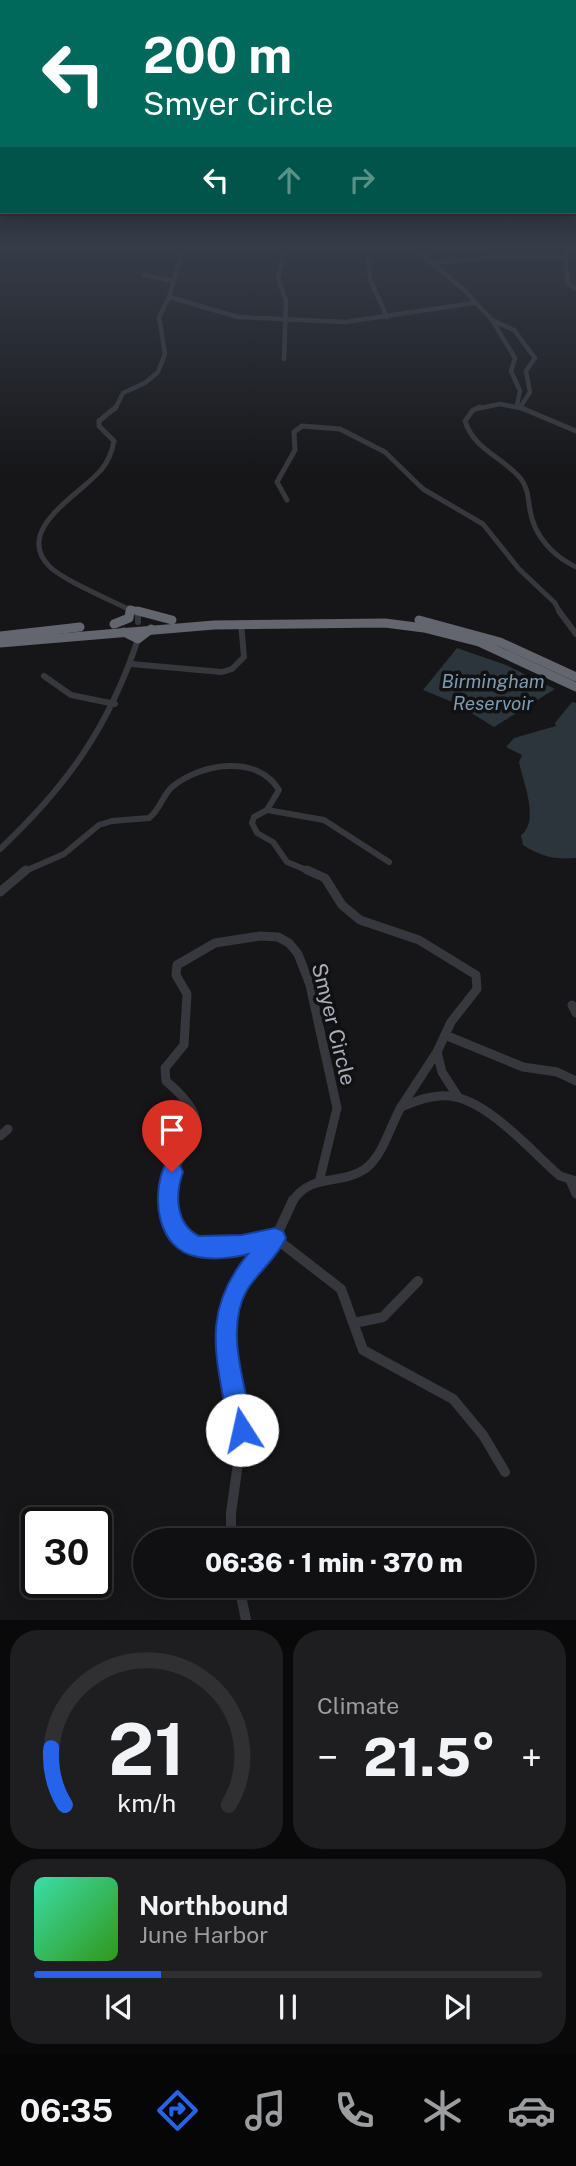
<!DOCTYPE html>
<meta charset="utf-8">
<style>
:root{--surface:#101012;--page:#1e1e20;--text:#f1f3f6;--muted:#9c9d9f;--line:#303032;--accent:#2563eb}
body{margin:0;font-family:"Public Sans",sans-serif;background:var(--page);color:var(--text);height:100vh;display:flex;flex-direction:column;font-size:26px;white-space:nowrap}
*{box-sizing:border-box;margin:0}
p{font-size:23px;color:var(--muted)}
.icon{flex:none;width:38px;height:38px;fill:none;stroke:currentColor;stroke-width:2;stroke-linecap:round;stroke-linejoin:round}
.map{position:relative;height:1620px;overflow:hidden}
.sheet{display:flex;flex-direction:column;gap:10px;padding:10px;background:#09090a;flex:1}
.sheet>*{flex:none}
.hud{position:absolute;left:0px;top:0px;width:578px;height:214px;box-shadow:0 4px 18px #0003,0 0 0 2px var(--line);background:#00695c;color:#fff;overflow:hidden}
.speed{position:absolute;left:21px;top:1507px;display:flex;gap:14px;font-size:35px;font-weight:700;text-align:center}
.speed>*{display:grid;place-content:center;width:91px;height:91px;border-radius:50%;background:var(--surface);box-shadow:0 4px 18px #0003,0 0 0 2px var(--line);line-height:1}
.speed .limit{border:4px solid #111;border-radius:10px;background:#fff;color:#111}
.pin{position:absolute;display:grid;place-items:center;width:60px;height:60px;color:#fff;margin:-72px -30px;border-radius:50% 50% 50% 0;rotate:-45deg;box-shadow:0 0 7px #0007}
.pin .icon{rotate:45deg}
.me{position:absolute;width:77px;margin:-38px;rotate:350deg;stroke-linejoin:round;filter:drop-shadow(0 0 5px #0008)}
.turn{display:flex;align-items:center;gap:24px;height:147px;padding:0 28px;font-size:32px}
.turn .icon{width:91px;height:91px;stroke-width:2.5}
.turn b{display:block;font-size:49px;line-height:60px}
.lanes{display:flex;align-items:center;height:66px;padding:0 28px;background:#0003;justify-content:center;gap:35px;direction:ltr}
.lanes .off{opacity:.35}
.big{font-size:52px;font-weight:800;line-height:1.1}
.sheet .widget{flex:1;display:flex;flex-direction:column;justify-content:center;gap:10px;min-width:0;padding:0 24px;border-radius:28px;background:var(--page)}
.sheet .dial{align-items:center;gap:0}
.dial svg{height:182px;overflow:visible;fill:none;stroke:var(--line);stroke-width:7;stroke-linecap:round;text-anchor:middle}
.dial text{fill:var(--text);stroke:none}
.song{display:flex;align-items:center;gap:21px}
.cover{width:84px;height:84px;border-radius:10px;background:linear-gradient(135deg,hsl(160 70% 55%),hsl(110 70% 35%))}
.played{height:7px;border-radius:4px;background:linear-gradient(90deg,var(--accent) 25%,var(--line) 25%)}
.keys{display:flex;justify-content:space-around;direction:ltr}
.heat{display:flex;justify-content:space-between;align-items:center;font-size:38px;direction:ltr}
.sheet .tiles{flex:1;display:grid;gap:10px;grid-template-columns:1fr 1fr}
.widget:last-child{grid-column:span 2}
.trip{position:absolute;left:133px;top:1528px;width:402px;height:70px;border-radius:35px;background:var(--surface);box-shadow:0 4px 18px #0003,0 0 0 2px var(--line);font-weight:800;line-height:70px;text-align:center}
.menu{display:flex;height:112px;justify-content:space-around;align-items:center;background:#060607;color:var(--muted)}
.menu .icon{width:49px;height:49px}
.menu .current{color:var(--accent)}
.menu b{font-size:32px;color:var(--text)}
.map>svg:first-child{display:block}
.water{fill:#2c353c}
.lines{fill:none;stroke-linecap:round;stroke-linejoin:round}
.minor-far4{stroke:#37383d;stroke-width:4.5}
.minor-far3{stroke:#37383d;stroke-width:5}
.minor-far2{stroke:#37383d;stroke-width:6}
.minor-far1{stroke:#37383d;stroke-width:9}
.minor{stroke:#37383d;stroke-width:10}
.highway-far1{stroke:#63666e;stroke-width:7}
.highway{stroke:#63666e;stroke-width:9}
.route{fill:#2563eb;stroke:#184099;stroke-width:2}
.labels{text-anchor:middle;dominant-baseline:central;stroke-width:7;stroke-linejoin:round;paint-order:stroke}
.water-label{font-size:19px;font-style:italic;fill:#7f9bb3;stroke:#111113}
.near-street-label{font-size:21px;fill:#a8adb8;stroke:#111113}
</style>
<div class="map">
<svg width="576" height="1620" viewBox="0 0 576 1620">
<rect width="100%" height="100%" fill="#161618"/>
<g class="water">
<polygon points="457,648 506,665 555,689 494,727 457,704 423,690"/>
<path d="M572,702L576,703V858C555,860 540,856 523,845L521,835C540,821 523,782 519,762L522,755L506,747L514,738L556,726L555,723Z"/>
</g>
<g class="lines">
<g class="minor-far4">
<polyline points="414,248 464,290 492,320 515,358 511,371 520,391 517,405"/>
<polyline points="568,248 565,258 568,283 576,289"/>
<polyline points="8,251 9,248"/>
<polyline points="283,257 278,278 286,301 284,359"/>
<polyline points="369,259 370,279 387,317"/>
<polyline points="433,263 497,257 565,258"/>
<polyline points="144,275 173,281"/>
<polyline points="169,297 238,317 345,322 474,303"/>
<polyline points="492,320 514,330 535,358 526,371 530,392 521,406"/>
<polyline points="115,409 123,393 145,383 158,372 165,354 159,317 169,297 183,248"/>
<polyline points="476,409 500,404 525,409"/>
</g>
<g class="minor-far3">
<path d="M116,407L99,421V426L114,441C112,452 108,462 101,470C81,494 12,530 50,567C66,582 114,601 136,613"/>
<path d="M480,407L473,410L465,421C474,450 503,457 521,479C528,488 528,499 530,510C534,536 553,556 576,567"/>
<polyline points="519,407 576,431"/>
<polyline points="287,500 277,482 295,450 294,432 302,426 340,429 385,452 423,489 483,524 519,569 555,603 560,613"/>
</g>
<g class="minor-far2">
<polyline points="132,611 138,614 138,622"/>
<polyline points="559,611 576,634"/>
<polyline points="131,664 222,672 232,669 244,657 241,623"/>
<polyline points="44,676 71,695 115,704"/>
<polyline points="267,810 324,820 389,862"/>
<path d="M0,849C67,786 109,727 138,639"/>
<path d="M23,872L64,854L99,825L112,821L149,818C160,810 162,796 172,787C201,763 257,754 279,790L267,810L254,817L252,823L257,833L273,842L287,862L311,872"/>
</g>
<g class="minor-far1">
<polyline points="307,870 325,878 342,905 360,920 419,940 476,975 477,989 451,1022 437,1052 401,1107"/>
<polyline points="0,892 26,870"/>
<polyline points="572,1005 576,1013"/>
<polyline points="445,1035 523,1067 557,1072 576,1081"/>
<polyline points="437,1052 442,1072 458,1097"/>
<polyline points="0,1136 8,1129"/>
<polyline points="570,1180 576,1194"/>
<path d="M167,1202C163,1145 236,1140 166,1081L165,1068L184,1045L187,994L176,975L177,965L215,943L260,936L278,937L289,943L298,954L310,985L337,1108L320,1178"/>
<path d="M292,1202C311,1172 340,1186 365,1169C383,1156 390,1126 401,1107C416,1101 433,1094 449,1096C487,1099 532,1152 560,1176L576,1181"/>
</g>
<g class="minor">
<path d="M167,1200C176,1261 231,1249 275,1238L341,1289L363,1350L453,1399L483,1435L505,1472"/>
<polyline points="354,1323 383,1317 418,1281"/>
<polyline points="231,1540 231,1513 242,1435 227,1340 230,1303 242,1278 275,1239 293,1200"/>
<polyline points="239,1586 246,1620"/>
</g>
<polyline class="highway-far1" points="130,613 130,609 145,613"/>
<g class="highway">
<polyline points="138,611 172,620"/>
<polyline points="419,620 500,642 576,677"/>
<polyline points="114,624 129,618 130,611"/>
<polyline points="124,632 138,639 151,629"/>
<polyline points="0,636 80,627"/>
<polyline points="0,643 214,625 385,623 424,628 479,642 576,687"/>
</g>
</g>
<linearGradient id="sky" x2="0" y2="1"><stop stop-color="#0c0c0d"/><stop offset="0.52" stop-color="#363c48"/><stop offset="1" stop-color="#363c48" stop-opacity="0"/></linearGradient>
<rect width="576" height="475" fill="url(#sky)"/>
<path class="route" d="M172,1162L180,1165L183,1172C175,1194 175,1224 199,1236L242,1235L275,1228L283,1231L286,1238C277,1258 258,1272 247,1290C224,1329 246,1389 254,1430L250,1439L242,1443L233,1439L229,1430C218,1360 198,1315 248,1254C234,1258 212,1260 198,1257C156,1250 151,1195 165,1165Z"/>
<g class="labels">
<g class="water-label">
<text x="493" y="681">Birmingham<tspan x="493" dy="22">Reservoir</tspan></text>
</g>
<g class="near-street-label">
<text transform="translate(334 1024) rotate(76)">Smyer Circle</text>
</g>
</g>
</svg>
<div class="speed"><div class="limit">30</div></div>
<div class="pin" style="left:172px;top:1172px;background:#d93025"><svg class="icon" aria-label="arrive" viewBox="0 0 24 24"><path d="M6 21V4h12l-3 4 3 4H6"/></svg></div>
<svg class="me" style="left:242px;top:1430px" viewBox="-20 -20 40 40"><circle r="19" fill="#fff"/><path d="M0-13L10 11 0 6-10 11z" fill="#2563eb"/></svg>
<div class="trip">06:36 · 1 min · 370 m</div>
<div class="hud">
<div class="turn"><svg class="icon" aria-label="left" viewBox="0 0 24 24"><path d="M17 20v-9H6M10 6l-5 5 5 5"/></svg><div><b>200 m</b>Smyer Circle</div></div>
<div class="lanes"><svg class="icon" aria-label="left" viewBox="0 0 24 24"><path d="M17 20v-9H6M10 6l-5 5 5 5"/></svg><svg class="icon off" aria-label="ahead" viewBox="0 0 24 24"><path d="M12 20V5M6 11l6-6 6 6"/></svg><svg class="icon off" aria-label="right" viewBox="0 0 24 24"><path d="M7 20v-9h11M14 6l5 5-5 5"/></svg></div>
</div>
</div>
<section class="sheet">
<div class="tiles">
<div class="widget dial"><svg viewBox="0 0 100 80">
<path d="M14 69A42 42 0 1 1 86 69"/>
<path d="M14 69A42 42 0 0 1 8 44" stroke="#2563eb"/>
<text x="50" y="56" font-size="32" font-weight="700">21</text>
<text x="50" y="72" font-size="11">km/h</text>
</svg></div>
<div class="widget"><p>Climate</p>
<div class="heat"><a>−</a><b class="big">21.5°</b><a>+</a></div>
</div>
<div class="widget">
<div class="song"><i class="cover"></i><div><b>Northbound</b><p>June Harbor</p></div></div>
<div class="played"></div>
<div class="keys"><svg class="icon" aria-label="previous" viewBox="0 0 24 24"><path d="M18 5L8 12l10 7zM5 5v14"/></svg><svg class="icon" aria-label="pause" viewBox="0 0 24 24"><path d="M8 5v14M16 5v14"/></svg><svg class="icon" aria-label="next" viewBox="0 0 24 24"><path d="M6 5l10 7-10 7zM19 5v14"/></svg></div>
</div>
</div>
</section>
<nav class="menu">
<b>06:35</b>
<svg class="icon current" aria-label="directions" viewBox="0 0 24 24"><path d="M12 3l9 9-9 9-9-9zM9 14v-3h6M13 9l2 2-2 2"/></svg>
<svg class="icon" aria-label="music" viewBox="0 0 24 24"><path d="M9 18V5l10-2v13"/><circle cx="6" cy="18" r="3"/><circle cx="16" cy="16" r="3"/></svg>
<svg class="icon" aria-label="phone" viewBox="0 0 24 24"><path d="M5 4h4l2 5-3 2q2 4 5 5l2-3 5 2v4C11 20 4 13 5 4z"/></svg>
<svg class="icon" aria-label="climate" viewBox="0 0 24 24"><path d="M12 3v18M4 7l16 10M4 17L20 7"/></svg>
<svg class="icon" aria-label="car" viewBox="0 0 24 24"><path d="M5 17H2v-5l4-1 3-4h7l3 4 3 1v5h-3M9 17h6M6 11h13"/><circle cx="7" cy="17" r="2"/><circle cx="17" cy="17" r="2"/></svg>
</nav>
